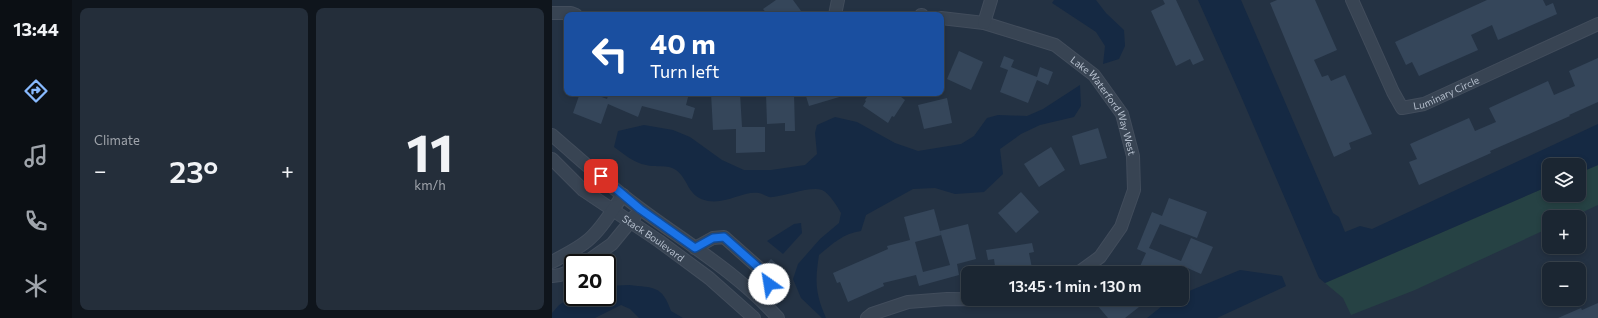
<!DOCTYPE html>
<meta charset="utf-8">
<style>
:root{--surface:#1b2632;--page:#242e3a;--text:#f1f3f6;--muted:#a0a5ac;--line:#39434d;--accent:#88baff}
body{margin:0;font-family:Commissioner,sans-serif;background:var(--page);color:var(--text);height:100vh;display:flex;flex-direction:column;font-size:15px;white-space:nowrap}
*{box-sizing:border-box;margin:0}
p{font-size:13px;color:var(--muted)}
.icon{flex:none;width:22px;height:22px;fill:none;stroke:currentColor;stroke-width:2;stroke-linecap:round;stroke-linejoin:round}
.map{position:relative;flex:1;overflow:hidden}
.details{display:flex;flex-direction:column;gap:8px;padding:8px;background:#0f151c;width:480px}
.details>*{flex:none}
.banner{position:absolute;left:12px;top:12px;width:380px;height:84px;border-radius:8px;box-shadow:0 2px 6px #0003,0 0 0 1px var(--line);background:#1a4fa0;color:#fff;overflow:hidden}
.tools{position:absolute;left:990px;top:158px;display:grid;gap:8px}
.tools a{display:grid;place-items:center;width:44px;height:44px;border-radius:8px;background:var(--surface);box-shadow:0 2px 6px #0003,0 0 0 1px var(--line);font-size:20px}
.speed{position:absolute;left:12px;top:254px;display:flex;gap:8px;font-size:20px;font-weight:700;text-align:center}
.speed>*{display:grid;place-content:center;width:52px;height:52px;border-radius:50%;background:var(--surface);box-shadow:0 2px 6px #0003,0 0 0 1px var(--line);line-height:1}
.speed .limit{border:2px solid #111;border-radius:6px;background:#fff;color:#111}
.pin{position:absolute;display:grid;place-items:center;width:34px;height:34px;color:#fff;margin:-17px;border-radius:8px;box-shadow:0 2px 6px #0006}
.me{position:absolute;width:44px;margin:-22px;rotate:328deg;stroke-linejoin:round;filter:drop-shadow(0 0 3px #0008)}
.turn{display:flex;align-items:center;gap:14px;height:84px;padding:0 20px;font-size:18px}
.turn .icon{width:52px;height:52px;stroke-width:2.5}
.turn b{display:block;font-size:28px;line-height:34px}
.big{font-size:30px;font-weight:600;line-height:1.1}
.details .widget{flex:1;display:flex;flex-direction:column;justify-content:center;gap:6px;min-width:0;padding:0 14px;border-radius:8px;background:var(--page)}
.details .dial{align-items:center;gap:0}
.dial b{font-size:52px;line-height:1}
.heat{display:flex;justify-content:space-between;align-items:center;font-size:22px;direction:ltr}
.details .tiles{flex:1;display:grid;gap:8px;grid-template-columns:repeat(2,1fr)}
.trip{position:absolute;left:409px;top:266px;width:228px;height:40px;border-radius:8px;background:var(--surface);box-shadow:0 2px 6px #0003,0 0 0 1px var(--line);font-weight:600;line-height:40px;text-align:center}
main{display:flex;flex:1;min-height:0}
.tabs{display:flex;flex-direction:column;width:72px;justify-content:space-around;align-items:center;background:#0b0f14;color:var(--muted)}
.tabs .icon{width:28px;height:28px}
.tabs .selected{color:var(--accent)}
.tabs b{font-size:18px;color:var(--text)}
.map>svg:first-child{display:block}
.green{fill:#264244}
.water{fill:#152943}
.building{fill:#35465a}
.lines{fill:none;stroke-linecap:round;stroke-linejoin:round}
.minor-casing{stroke:#424d5c;stroke-width:14}
.minor{stroke:#384453;stroke-width:12}
.route-casing{stroke:#114b97;stroke-width:10}
.route{stroke:#1a73e8;stroke-width:7}
.labels{text-anchor:middle;dominant-baseline:central;stroke-width:4;stroke-linejoin:round;paint-order:stroke}
.street-label{font-size:10px;fill:#b5bfcd;stroke:#1d2938}
</style>
<main>
<nav class="tabs">
<b>13:44</b>
<svg class="icon selected" aria-label="directions" viewBox="0 0 24 24"><path d="M12 3l9 9-9 9-9-9zM9 14v-3h6M13 9l2 2-2 2"/></svg>
<svg class="icon" aria-label="music" viewBox="0 0 24 24"><path d="M9 18V5l10-2v13"/><circle cx="6" cy="18" r="3"/><circle cx="16" cy="16" r="3"/></svg>
<svg class="icon" aria-label="phone" viewBox="0 0 24 24"><path d="M5 4h4l2 5-3 2q2 4 5 5l2-3 5 2v4C11 20 4 13 5 4z"/></svg>
<svg class="icon" aria-label="climate" viewBox="0 0 24 24"><path d="M12 3v18M4 7l16 10M4 17L20 7"/></svg>
</nav>
<section class="details">
<div class="tiles">
<div class="widget"><p>Climate</p>
<div class="heat"><a>−</a><b class="big">23°</b><a>+</a></div>
</div>
<div class="widget dial"><b>11</b><p>km/h</p></div>
</div>
</section>
<div class="map">
<svg width="1046" height="318" viewBox="0 0 1046 318">
<rect width="100%" height="100%" fill="#243243"/>
<polygon class="green" points="1046,165 1046,205 1020,217 997,217 997,228 863,290 799,315 791,298 773,283 997,186 997,195 1027,195 1027,173"/>
<g class="water">
<polygon points="502,0 544,0 554,13 572,30 573,46 567,59 551,64 553,46 544,32 500,3"/>
<polygon points="646,0 689,0 781,213 787,217 793,232 808,226 820,229 1046,124 1046,165 1027,173 1027,165 997,165 997,186 773,283 767,278 688,94"/>
<path d="M528,85L529,106L522,117L488,125L469,134L448,149L451,174L432,192L403,194L383,188L361,189L314,215L309,231C292,233 280,244 267,255C263,281 263,293 274,318H270L249,298L241,279L246,264L268,239L287,223L289,213C285,206 278,194 270,190C258,186 234,196 221,197C216,198 212,194 207,193C191,191 175,204 156,201C135,197 138,181 124,170C116,164 103,168 94,165C82,163 72,154 62,147L66,131L92,125L121,130L138,137L170,160L192,170H219L253,165L265,154L263,133L265,125L283,117L305,122L343,143L366,151L409,144L422,136L435,118L446,115L475,116L491,109Z"/>
<polygon points="249,223 250,233 231,254 215,241 242,224"/>
<polygon points="688,270 730,276 734,286 665,318 595,318 619,299 630,299 630,294"/>
<path d="M77,285C102,288 110,285 119,311L131,318H87L78,309L69,305L43,318H0V313L7,305L21,296V297H55V286Z"/>
</g>
<g class="building">
<polygon points="224,0 241,0 252,15 216,15 211,9"/>
<polygon points="611,0 624,0 652,60 641,65 638,59 624,66 599,11 613,4"/>
<polygon points="725,0 763,0 785,50 762,60 770,77 776,75 779,81 793,75 820,134 797,143 799,149 782,157 718,3"/>
<polygon points="935,0 991,0 994,6 1001,3 1005,14 946,40 940,25 919,35 926,50 867,76 860,62 854,65 843,42"/>
<polygon points="407,51 431,62 419,90 395,79"/>
<polygon points="452,56 462,60 459,67 485,77 488,67 501,72 496,85 485,80 476,103 448,92 456,70 448,67"/>
<polygon points="1046,58 1046,102 1017,115 1018,116 938,151 939,153 867,185 857,162 865,159 858,144 917,118 923,131 944,122 937,108 996,81 1002,95 1023,86 1017,71"/>
<polygon points="28,93 39,93 55,99 57,93 137,93 134,105 143,108 140,119 90,106 86,117 56,104 49,124 21,113"/>
<polygon points="159,93 188,93 190,127 213,127 213,152 184,153 184,129 161,130"/>
<polygon points="242,93 243,131 233,131 233,123 215,124 214,94"/>
<polygon points="253,93 293,93 294,95 257,106"/>
<polygon points="318,93 344,93 353,100 342,117 340,116 336,123 311,106 314,101 313,100"/>
<polygon points="395,98 400,123 372,129 366,105"/>
<polygon points="546,128 555,158 528,165 520,136"/>
<polygon points="499,147 513,170 487,187 472,164"/>
<polygon points="469,192 487,212 464,233 446,213"/>
<polygon points="617,198 655,212 645,238 608,224 597,248 629,261 639,238 661,247 649,274 631,266 628,273 585,273 594,253 585,249 600,212 610,216"/>
<polygon points="382,209 389,235 363,242 371,272 398,265 388,231 416,224 424,259 405,264 407,275 367,286 364,275 331,283 332,286 296,302 288,282 285,283 281,273 336,249 335,246 358,240 352,217"/>
<polygon points="480,243 482,252 477,253 481,273 444,273 442,259 436,260 434,250"/>
<polygon points="219,259 228,267 222,273 214,264"/>
<polygon points="553,299 580,299 587,307 573,318 556,318 545,305"/>
<polygon points="1046,303 1046,318 1006,318 1029,308 1030,310"/>
</g>
<g class="lines">
<g class="minor-casing">
<g id="minor">
<path id="s1" d="M800,0L841,92L850,108L872,104L1046,24"/>
<polyline points="0,13 19,13 24,15"/>
<polyline points="283,15 286,0"/>
<polyline points="369,15 370,15"/>
<path id="s2" d="M389,18L432,23L503,45L542,75L570,114L581,156L582,190L569,227L548,257L526,273"/>
<polyline points="432,23 439,0"/>
<path d="M0,135C29,160 58,187 90,210C136,244 187,274 226,318"/>
<path id="s3" d="M0,159L31,190L107,241L157,278L202,318"/>
<polyline points="143,248 161,238 172,237 216,276 217,284 214,304"/>
<path d="M0,262C12,255 24,250 35,241C50,229 60,210 71,195"/>
<polyline points="33,263 60,244 83,216"/>
<polyline points="0,276 8,275 21,270"/>
<polyline points="315,318 320,314 356,302 395,299 464,300 468,299"/>
</g>
</g>
<use href="#minor" class="minor"/>
</g>
<g class="lines">
<g class="route-casing">
<polyline id="route" points="49,176 88,209 143,248 161,238 172,237 216,276 217,284"/>
</g>
<use href="#route" class="route"/>
</g>
<g class="labels">
<g class="street-label">
<text stroke="none"><textPath href="#s1" startOffset="166">Luminary Circle</textPath></text>
<text stroke="none"><textPath href="#s2" startOffset="198">Lake Waterford Way West</textPath></text>
<text stroke="none"><textPath href="#s3" startOffset="129">Stack Boulevard</textPath></text>
</g>
</g>
</svg>
<div class="tools">
<a><svg class="icon" aria-label="layers" viewBox="0 0 24 24"><path d="M12 4l9 5-9 5-9-5zM3 14l9 5 9-5"/></svg></a>
<a>+</a>
<a>−</a>
</div>
<div class="speed"><div class="limit">20</div></div>
<div class="pin" style="left:49px;top:176px;background:#d93025"><svg class="icon" aria-label="arrive" viewBox="0 0 24 24"><path d="M6 21V4h12l-3 4 3 4H6"/></svg></div>
<svg class="me" style="left:217px;top:284px" viewBox="-20 -20 40 40"><circle r="19" fill="#fff"/><path d="M0-13L10 11 0 6-10 11z" fill="#1a73e8"/></svg>
<div class="trip">13:45 · 1 min · 130 m</div>
<div class="banner">
<div class="turn"><svg class="icon" aria-label="left" viewBox="0 0 24 24"><path d="M17 20v-9H6M10 6l-5 5 5 5"/></svg><div><b>40 m</b>Turn left</div></div>
</div>
</div>
</main>
